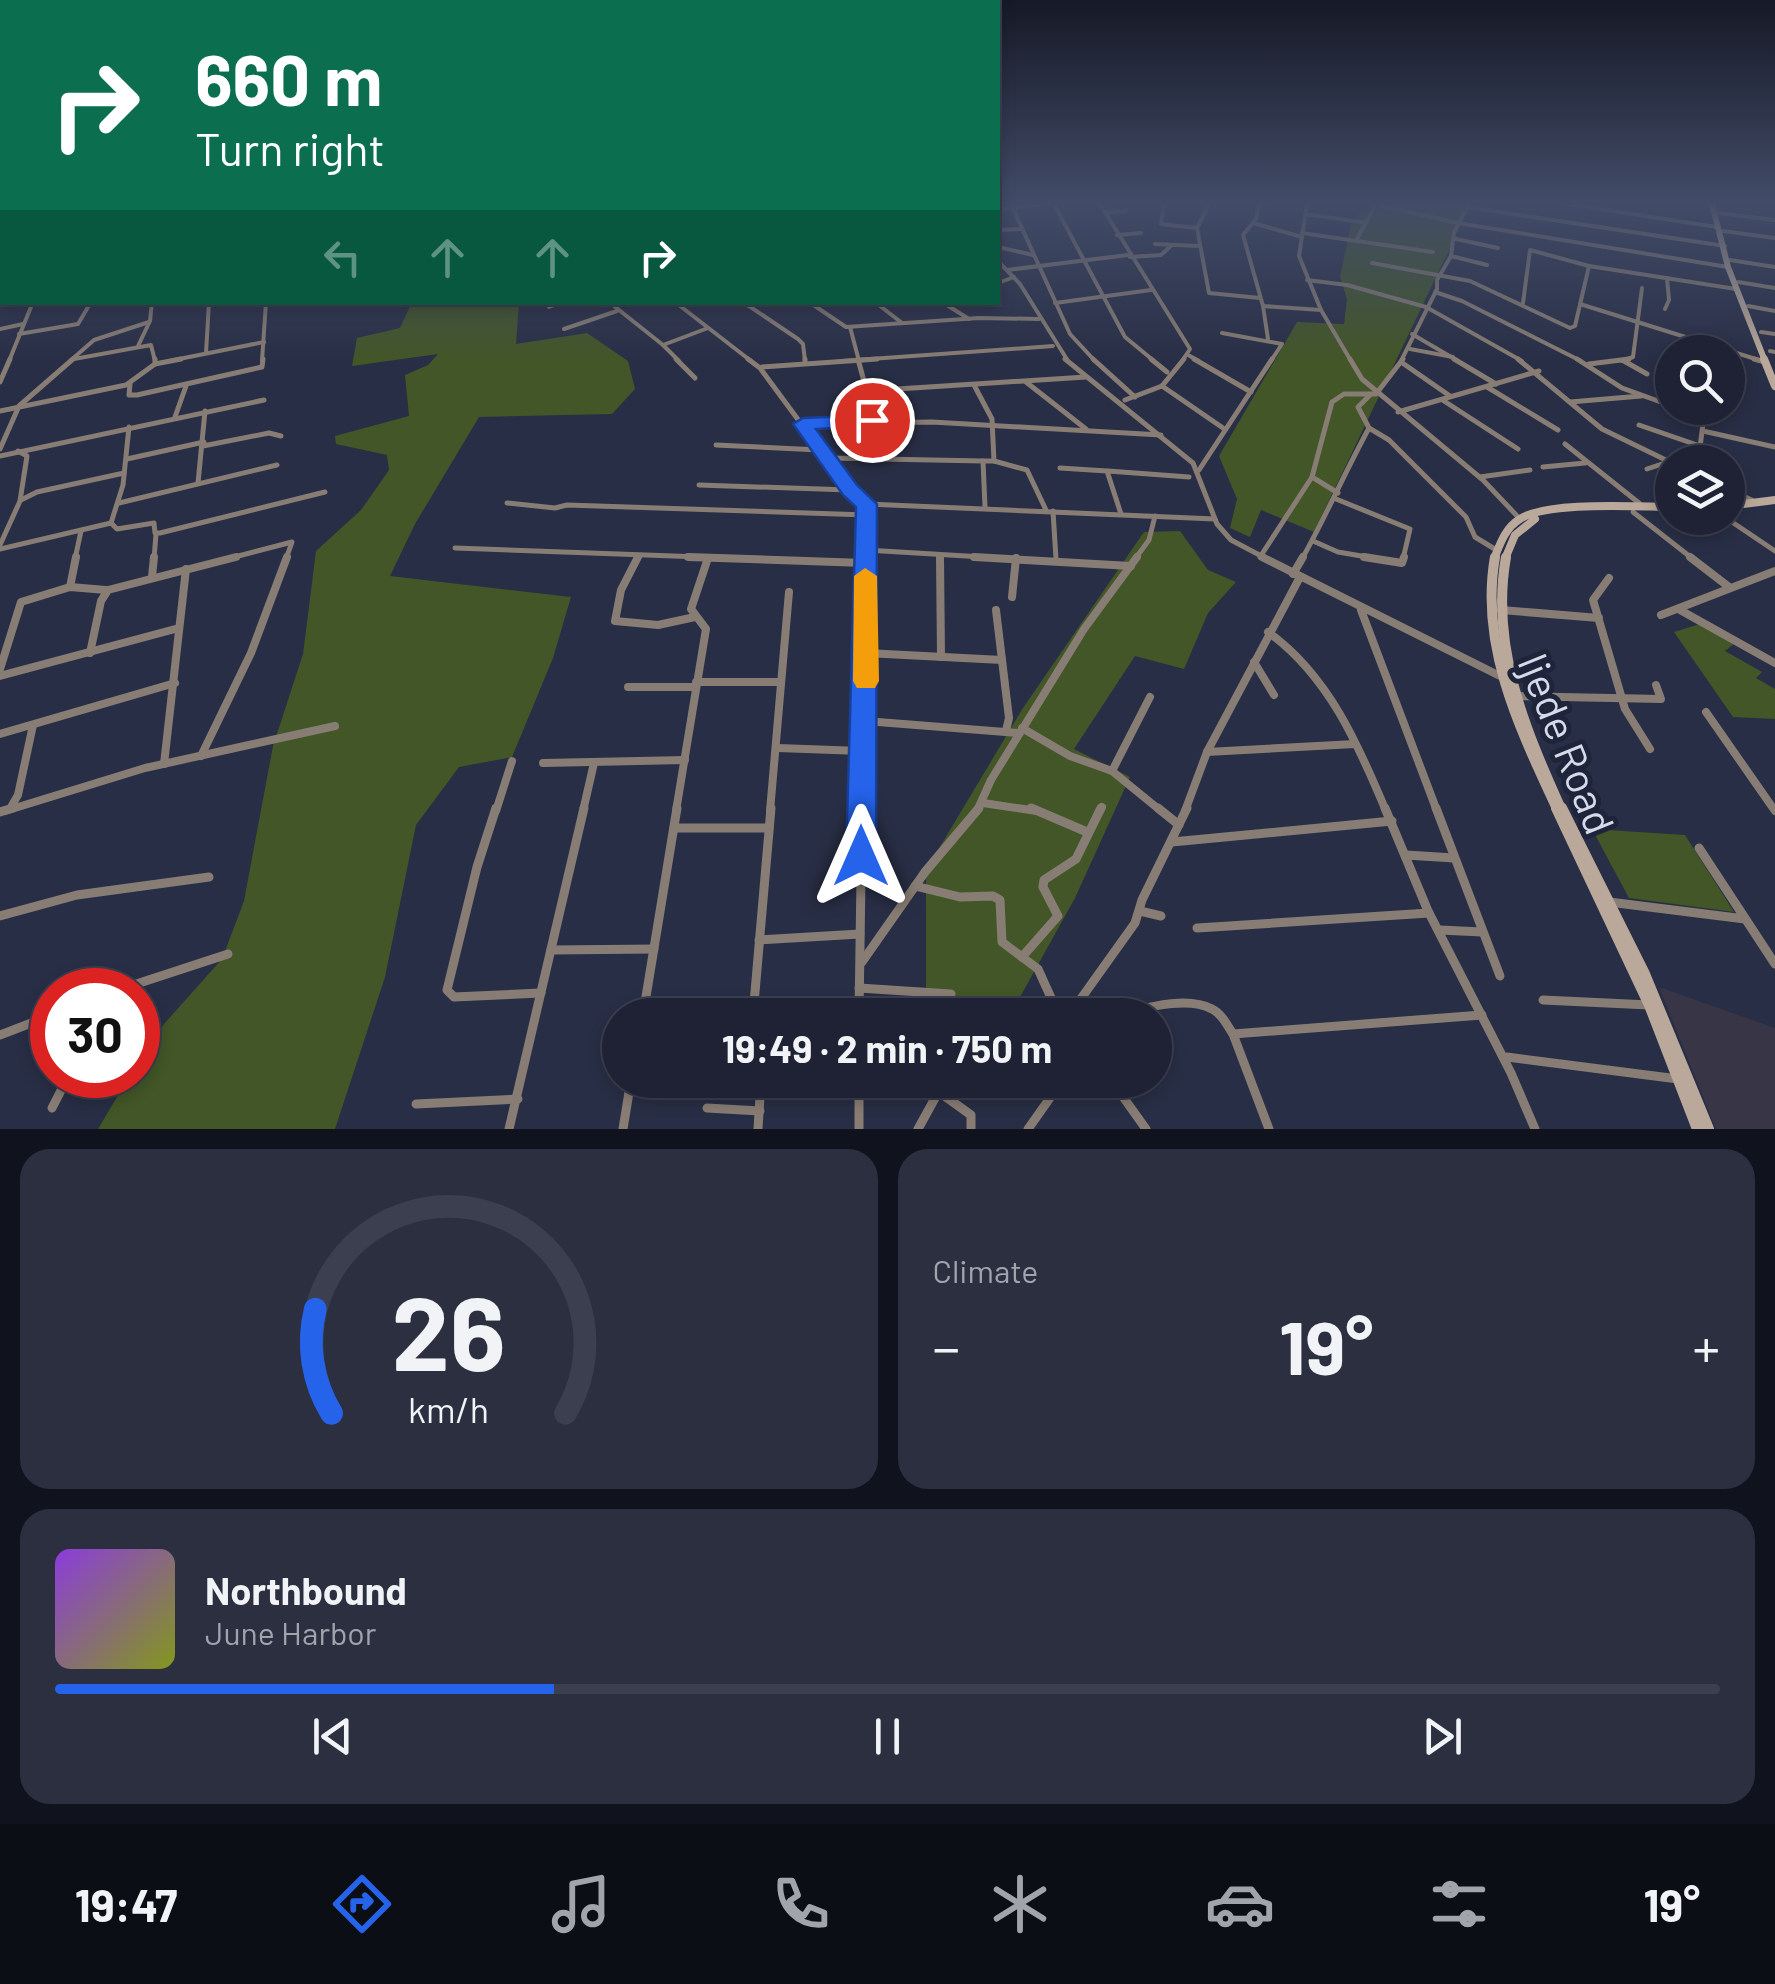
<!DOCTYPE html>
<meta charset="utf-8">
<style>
:root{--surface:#1e2234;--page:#2b2f40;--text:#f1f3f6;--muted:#a1a4ac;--line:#3c3f4f;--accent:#2563eb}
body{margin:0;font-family:Barlow,sans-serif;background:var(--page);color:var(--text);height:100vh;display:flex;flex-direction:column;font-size:38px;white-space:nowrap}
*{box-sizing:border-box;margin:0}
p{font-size:32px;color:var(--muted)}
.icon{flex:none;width:55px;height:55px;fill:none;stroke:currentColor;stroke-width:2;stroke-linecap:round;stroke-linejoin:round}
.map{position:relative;height:1129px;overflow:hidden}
.side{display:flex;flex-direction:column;gap:20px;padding:20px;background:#10131d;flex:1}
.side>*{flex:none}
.banner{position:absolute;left:0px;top:0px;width:1000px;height:305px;box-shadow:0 5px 15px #0003,0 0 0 2px var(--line);background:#0b6e4f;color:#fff;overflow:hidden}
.controls{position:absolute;left:1655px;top:335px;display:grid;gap:20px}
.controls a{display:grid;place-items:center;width:90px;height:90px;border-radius:50%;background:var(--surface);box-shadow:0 5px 15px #0003,0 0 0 2px var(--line);font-size:50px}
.speed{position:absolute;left:30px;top:968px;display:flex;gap:20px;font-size:50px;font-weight:700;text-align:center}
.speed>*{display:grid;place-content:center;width:130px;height:130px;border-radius:50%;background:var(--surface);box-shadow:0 5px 15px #0003,0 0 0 2px var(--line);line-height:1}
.speed .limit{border:15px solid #d22;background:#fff;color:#111}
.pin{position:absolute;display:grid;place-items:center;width:85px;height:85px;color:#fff;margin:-42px;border:5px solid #fff;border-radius:50%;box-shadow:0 2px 10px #0007}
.me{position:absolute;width:110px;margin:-55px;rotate:0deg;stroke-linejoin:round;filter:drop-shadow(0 0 8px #0008)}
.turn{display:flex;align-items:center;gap:35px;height:210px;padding:0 30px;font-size:45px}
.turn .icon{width:130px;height:130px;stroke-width:2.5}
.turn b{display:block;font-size:70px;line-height:85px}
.lanes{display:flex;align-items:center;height:95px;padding:0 30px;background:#0003;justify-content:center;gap:50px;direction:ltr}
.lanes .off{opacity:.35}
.big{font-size:75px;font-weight:700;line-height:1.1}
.side .tile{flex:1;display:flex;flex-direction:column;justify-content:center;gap:15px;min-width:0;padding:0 35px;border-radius:30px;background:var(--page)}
.side .dial{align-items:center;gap:0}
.dial svg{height:260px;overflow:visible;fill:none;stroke:var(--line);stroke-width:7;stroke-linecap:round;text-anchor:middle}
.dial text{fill:var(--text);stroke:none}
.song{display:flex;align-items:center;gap:30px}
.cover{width:120px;height:120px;border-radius:15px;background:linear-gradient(135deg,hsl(270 70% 55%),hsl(70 70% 35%))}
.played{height:10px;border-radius:5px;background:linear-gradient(90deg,var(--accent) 30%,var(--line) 30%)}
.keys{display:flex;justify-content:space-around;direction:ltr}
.heat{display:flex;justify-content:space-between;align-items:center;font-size:55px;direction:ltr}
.side .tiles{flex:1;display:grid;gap:20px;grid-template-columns:1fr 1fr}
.tile:last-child{grid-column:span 2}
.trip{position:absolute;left:602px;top:998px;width:570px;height:100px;border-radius:50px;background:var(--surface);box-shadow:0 5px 15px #0003,0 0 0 2px var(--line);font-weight:700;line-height:100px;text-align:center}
.tab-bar{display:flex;height:160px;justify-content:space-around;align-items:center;background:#0c0e15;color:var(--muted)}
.tab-bar .icon{width:70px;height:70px}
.tab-bar .on{color:var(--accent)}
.tab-bar b{font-size:45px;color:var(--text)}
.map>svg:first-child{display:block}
.medical{fill:#373546}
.green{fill:#425627}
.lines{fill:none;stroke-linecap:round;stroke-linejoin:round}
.street-far3{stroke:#887d74;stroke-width:4}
.street-far2{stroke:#887d74;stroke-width:5}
.street-far1{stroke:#887d74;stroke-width:8}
.street{stroke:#887d74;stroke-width:9}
.secondary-far3{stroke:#baa99a;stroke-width:6}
.secondary-far2{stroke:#baa99a;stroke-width:8}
.secondary-far1{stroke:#baa99a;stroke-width:10}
.secondary{stroke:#baa99a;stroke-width:12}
.route{fill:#2563eb;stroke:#184099;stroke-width:2.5}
.slow{fill:#f59e0b}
.labels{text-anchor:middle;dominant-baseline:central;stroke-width:10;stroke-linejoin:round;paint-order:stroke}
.near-street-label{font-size:42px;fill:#d6dbea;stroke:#1e243a}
</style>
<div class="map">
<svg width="1775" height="1129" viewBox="0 0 1775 1129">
<rect width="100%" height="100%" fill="#282e45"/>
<polygon class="medical" points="1659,987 1775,1028 1775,1129 1716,1129"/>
<g class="green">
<polygon points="1390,204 1471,204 1314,532 1261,510 1250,537 1230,528 1237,499 1219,456 1297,322 1344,324 1347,299 1340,277 1352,220 1363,211 1389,209"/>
<polygon points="412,302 519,303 516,344 587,333 628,361 635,389 612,414 479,417 415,524 390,576 571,597 553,658 512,757 459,767 416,825 385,977 335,1129 98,1129 130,1075 138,1075 138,1064 164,1024 222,959 244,901 273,746 303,654 316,551 361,510 389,470 387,455 336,444 335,436 409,416 405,375 428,365 438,354 352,366 357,338 400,328"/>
<polygon points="1180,531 1208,570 1236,582 1208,613 1184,669 1135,656 1074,749 1130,777 1075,898 1010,1015 926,1015 926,870 1023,708 1144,532"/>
<polygon points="1700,624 1735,643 1725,651 1762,672 1756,678 1775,689 1775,719 1733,717 1674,632"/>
<polygon points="1592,829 1685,835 1734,912 1629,898"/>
</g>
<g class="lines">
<g class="street-far3">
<polyline points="1011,204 1070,334 1095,361"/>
<polyline points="1054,204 1125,337 1154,361"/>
<polyline points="1100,204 1190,349 1182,361"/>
<polyline points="1164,204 1161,224 1197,228"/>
<polyline points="1209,204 1197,228 1209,293 1260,298"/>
<polyline points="1259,204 1256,219 1243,235 1263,306 1321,310"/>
<polyline points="1307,204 1299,256 1321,310 1351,361"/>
<polyline points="1373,204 1458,223 1728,267"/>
<polyline points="1568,204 1717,227"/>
<polyline points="1467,207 1725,246"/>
<polyline points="998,209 1049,204"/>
<polyline points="1105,213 1126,211"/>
<polyline points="1718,213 1775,220"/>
<polyline points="1306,214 1366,223"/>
<polyline points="1253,223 1302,237"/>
<polyline points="998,230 1021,229"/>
<polyline points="1723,231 1775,238"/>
<polyline points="1302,233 1433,252"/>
<polyline points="1117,235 1141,233"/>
<polyline points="1456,239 1498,248"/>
<polyline points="1356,241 1375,205"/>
<polyline points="1155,244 1199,246"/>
<polyline points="998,247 1033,255"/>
<polyline points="1451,256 1487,265"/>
<polyline points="1130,257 1161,255 1172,245"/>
<polyline points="1730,260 1775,267"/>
<polyline points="998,261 1020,284 1068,361"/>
<polyline points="1372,263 1470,281 1570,328 1575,326 1589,266"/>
<polyline points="1007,270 1128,255"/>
<polyline points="1307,280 1347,285 1426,307 1522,361"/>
<polyline points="1738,282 1775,288"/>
<polyline points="998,283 1014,277"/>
<polyline points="1435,292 1462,301 1581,361"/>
<polyline points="609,302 663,345"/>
<polyline points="675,302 751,361"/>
<polyline points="743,302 798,339 803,344 805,361"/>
<polyline points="809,302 846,327 979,318 1039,319"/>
<polyline points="875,302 902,323"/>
<polyline points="942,302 969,319"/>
<polyline points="1055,303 1151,290"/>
<polyline points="1523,303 1530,250 1589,266 1736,289"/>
<polyline points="1580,304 1762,361"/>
<polyline points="1263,306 1268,339"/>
<polyline points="1748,306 1775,311"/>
<polyline points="549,307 562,302"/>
<polyline points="1665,309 1669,300 1667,278"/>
<polyline points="850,327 859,361"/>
<polyline points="0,329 23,324"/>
<polyline points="564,329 617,311"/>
<polyline points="1761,332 1775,334"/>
<polyline points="1222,333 1282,344 1271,361"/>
<polyline points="19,334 78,324 91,302"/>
<polyline points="1412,334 1458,361"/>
<polyline points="1699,342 1699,352"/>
<polyline points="138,346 150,321 152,302"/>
<polyline points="1410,349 1453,357"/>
<polyline points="1770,351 1775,352"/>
<polyline points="206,353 209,302"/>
<polyline points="1188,355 1199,361"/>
<polyline points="74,359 151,345 155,361"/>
<polyline points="9,361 33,302"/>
<polyline points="70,361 94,340 149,322"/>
<polyline points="169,361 264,342"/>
<polyline points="262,361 266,302"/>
<polyline points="679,361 663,345 708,328"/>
<polyline points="842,361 1053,346"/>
<polyline points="1401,361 1437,289 1437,280 1451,256 1454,232 1469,204"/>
<polyline points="1622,361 1633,357 1642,288"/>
</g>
<g class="street-far2">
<polyline points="155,359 155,364"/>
<polyline points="676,359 695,378"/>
<polyline points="748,359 760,368 850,490 867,504 866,559"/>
<polyline points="805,359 805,363"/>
<polyline points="858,359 866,389 897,389"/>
<polyline points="1065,359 1193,463 1217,524 1231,540 1267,559"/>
<polyline points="1093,359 1135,397"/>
<polyline points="1151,359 1167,372"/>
<polyline points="1194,359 1251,392"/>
<polyline points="1350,359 1362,379 1483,480 1520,519"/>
<polyline points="1454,359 1496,384"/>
<polyline points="1518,359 1602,429 1672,463"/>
<polyline points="1577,359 1622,388 1672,406"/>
<polyline points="1754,359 1765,362"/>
<polyline points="1624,361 1647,374"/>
<polyline points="1401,362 1450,396"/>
<polyline points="1589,364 1629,359"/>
<polyline points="762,367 877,359"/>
<polyline points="0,382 10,359"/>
<polyline points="1026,382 1086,429"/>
<polyline points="130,384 129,395 137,395 262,367 263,359"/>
<polyline points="974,385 992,419 994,461 983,461 985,507"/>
<polyline points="1162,386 1223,428"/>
<polyline points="1487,387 1558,430"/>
<polyline points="1370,395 1358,407 1369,428 1389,440 1466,517 1475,537 1498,551"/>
<polyline points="1125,400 1162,386 1184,359"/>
<polyline points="1444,401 1518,449"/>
<polyline points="1570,402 1641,396"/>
<polyline points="1678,408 1705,417"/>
<polyline points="0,411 126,385 155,364 181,359"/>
<polyline points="1398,412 1539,371"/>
<polyline points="175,417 186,386"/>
<polyline points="896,421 897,389 1086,377"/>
<polyline points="803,424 932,422 1161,435"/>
<polyline points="1639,425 1700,446"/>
<polyline points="1703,431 1775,447"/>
<polyline points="1565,444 1644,507"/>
<polyline points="716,445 820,450"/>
<polyline points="203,446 269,433 281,436"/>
<polyline points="0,449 19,406 73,359"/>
<polyline points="1699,455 1705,408"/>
<polyline points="0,456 264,400"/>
<polyline points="830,458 983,461"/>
<polyline points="127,459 204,442"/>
<polyline points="994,461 1027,470 1046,510"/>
<polyline points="1543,467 1585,463"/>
<polyline points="1060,468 1107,471 1121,514"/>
<polyline points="1647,469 1668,462"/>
<polyline points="1199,470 1272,359"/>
<polyline points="1108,471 1189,477"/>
<polyline points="1312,477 1338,493"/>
<polyline points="1480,477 1530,470"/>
<polyline points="198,483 205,411"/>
<polyline points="699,485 849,490"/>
<polyline points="1728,489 1758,503"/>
<polyline points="1336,499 1410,529 1403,559"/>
<polyline points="21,500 37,492 124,473"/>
<polyline points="119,503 277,465"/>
<polyline points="507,503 555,508 567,505 867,515"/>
<polyline points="867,504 1215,519"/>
<polyline points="1053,511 1056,559"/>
<polyline points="1633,512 1693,559"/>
<polyline points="1726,518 1775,551"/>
<polyline points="111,523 123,485 129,427"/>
<polyline points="1313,541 1338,552 1379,559"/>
<polyline points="0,545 20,501 27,456 18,451"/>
<polyline points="455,548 756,559"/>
<polyline points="0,549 111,523 117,529 154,523 155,533 160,533 325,492"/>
<polyline points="866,550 1016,559"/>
<polyline points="940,555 940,559"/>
<polyline points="1260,557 1312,477 1332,402 1344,394 1376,394 1403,359"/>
<polyline points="75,559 81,531"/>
<polyline points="154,559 156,534"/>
<polyline points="227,559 292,542 286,559"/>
<polyline points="1135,559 1149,540 1155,516"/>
<path d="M1302,559C1326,516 1345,472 1369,428"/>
</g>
<g class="street-far1">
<polyline points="638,557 621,590 615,621 658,625 695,617"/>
<polyline points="688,557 865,563"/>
<polyline points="940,557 941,657"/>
<polyline points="974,557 1131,566"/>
<polyline points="1262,557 1500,676"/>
<polyline points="1364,557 1402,563 1404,557"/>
<polyline points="1690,557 1729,587"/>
<polyline points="1293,574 1303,557"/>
<polyline points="152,577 154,557"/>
<polyline points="1609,578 1593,600 1625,709 1650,749"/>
<polyline points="70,587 76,557"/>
<polyline points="1012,597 1016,558"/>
<polyline points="996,610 1009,718 1006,731"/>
<polyline points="1361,610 1437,811"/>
<polyline points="1501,610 1599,618"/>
<polyline points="1680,610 1775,663"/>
<polyline points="1661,615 1775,571"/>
<path d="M1268,632C1328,675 1358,744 1386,811"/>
<polyline points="90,653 101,601 108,590 236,557"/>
<polyline points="866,653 1002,660"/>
<polyline points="1254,662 1274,695"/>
<polyline points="0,669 21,602 70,587 106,590"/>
<polyline points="0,676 179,628"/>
<polyline points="696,682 780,682"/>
<polyline points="628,687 695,687"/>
<polyline points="1515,696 1661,699 1656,685"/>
<polyline points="1706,712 1775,811"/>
<polyline points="865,721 1019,733"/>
<polyline points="1022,728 1070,756 1112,771 1161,811"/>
<polyline points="0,734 175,683"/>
<polyline points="778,748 861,751"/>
<polyline points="1207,752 1355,744"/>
<polyline points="201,756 251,653 287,557"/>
<polyline points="543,763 685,760"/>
<polyline points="164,764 186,569"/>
<polyline points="1112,771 1150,697"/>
<polyline points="983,803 1037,811"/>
<polyline points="11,807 18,795 33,725"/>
<polyline points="5,811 145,768 335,726"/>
<polyline points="496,811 512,761"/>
<polyline points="583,811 594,763"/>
<polyline points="676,811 706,629 691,609 708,558"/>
<polyline points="770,811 789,592"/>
<polyline points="862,811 866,557"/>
<polyline points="977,811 991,780 1084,629 1137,557"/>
<polyline points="1100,811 1102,807"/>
<polyline points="1185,811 1207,752 1300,577"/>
</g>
<g class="street">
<polyline points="496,808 477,867 447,990 454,997 541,993"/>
<polyline points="1031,808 1087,832"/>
<polyline points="1158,808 1179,825"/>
<polyline points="1385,808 1428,911 1511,1073 1535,1129"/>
<polyline points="1436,808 1500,976"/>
<polyline points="0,812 13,808"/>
<polyline points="674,828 769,828"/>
<polyline points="1172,842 1392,821"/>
<polyline points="1699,848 1775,964"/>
<polyline points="1406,855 1454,858"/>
<polyline points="915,886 960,897 993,896 1000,900 1002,942 1038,969 1057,1011 1064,1014 1075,1007 1135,923 1142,900 1187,808"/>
<polyline points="1609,902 1745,919"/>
<polyline points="1140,911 1161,916"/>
<polyline points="0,916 77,895 209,877"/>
<polyline points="1197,928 1429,913"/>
<polyline points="1440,930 1482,932"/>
<polyline points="759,940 860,934"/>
<polyline points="551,950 654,949"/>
<polyline points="1022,957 1058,916 1043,887 1044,880 1076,859 1101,808"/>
<polyline points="862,962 925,872 979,808"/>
<polyline points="859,988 951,994"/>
<polyline points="118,990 228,954"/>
<polyline points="1543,1000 1649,1005"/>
<polyline points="643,1015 677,808"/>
<polyline points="753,1015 771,808"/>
<polyline points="859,1015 862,808"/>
<path d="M1115,1015C1142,1009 1186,995 1212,1009C1222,1014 1227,1025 1233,1034L1482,1015"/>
<polyline points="1233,1034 1269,1129"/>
<polyline points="0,1035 52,1015"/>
<polyline points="1507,1057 1678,1079"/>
<polyline points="859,1080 859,1129"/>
<polyline points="1111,1080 1146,1129"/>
<polyline points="939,1092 971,1115 971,1129"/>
<polyline points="416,1104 518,1099"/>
<polyline points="52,1108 69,1075"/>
<polyline points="707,1108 760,1111"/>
<polyline points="509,1129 584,808"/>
<polyline points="623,1129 631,1080"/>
<polyline points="758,1129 761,1080"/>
<polyline points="918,1129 945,1080"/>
<polyline points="1028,1129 1057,1088 1071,1080"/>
</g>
<polyline class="secondary-far3" points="1712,204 1728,267 1765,361"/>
<g class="secondary-far2">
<polyline points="1764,359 1775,386"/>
<polyline points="1728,506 1775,500"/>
<path d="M1494,559C1500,544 1505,528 1520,519C1547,501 1638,507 1672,507"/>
<polyline points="1505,559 1515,535 1535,519"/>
</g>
<g class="secondary-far1">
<path d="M1495,557C1479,647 1521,731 1558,811"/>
<path d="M1506,557C1490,647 1525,729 1562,811"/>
</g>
<g class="secondary">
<polyline points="1557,808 1650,1005 1698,1129"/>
<polyline points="1561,808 1644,974 1708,1129"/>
</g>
</g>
<linearGradient id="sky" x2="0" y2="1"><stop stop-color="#161926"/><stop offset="0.56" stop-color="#424c68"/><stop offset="1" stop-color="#424c68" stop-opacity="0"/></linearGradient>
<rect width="1775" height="362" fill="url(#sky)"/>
<polygon class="route" points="872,415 881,420 878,425 816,429 857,485 877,504 876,856 871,866 861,870 850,866 846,856 856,507 843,495 793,424 803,418"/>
<polygon class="slow" points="865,568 877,576 879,681 875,688 857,688 853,681 854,576"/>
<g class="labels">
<g class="near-street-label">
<text transform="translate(1568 743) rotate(68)">Ijede Road</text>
</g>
</g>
</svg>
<div class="controls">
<a><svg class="icon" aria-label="search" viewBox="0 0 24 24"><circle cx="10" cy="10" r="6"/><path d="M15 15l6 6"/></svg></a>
<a><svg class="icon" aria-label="layers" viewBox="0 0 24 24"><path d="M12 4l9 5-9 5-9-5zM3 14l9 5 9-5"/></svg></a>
</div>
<div class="speed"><div class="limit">30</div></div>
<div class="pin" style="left:872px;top:420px;background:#d93025"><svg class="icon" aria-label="arrive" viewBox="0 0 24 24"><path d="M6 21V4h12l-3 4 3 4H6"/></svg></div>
<svg class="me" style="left:861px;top:856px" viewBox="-20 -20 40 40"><path d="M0-17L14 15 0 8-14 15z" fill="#2563eb" stroke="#fff" stroke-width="4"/></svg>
<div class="trip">19:49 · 2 min · 750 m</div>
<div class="banner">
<div class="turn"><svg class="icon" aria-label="right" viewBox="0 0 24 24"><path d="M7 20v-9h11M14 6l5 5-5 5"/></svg><div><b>660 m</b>Turn right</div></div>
<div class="lanes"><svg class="icon off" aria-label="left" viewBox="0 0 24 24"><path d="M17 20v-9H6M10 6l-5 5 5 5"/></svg><svg class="icon off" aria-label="ahead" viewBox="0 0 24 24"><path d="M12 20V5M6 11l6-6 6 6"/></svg><svg class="icon off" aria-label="ahead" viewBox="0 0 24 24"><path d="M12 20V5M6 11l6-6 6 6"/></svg><svg class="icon" aria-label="right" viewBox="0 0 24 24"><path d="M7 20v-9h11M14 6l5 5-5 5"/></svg></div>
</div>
</div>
<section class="side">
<div class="tiles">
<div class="tile dial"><svg viewBox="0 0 100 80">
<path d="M14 69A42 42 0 1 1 86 69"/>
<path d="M14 69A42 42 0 0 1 9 37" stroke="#2563eb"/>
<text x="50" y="56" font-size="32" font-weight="700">26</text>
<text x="50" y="72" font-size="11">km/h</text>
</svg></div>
<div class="tile"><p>Climate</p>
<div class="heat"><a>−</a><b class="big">19°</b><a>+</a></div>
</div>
<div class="tile">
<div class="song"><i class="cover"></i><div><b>Northbound</b><p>June Harbor</p></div></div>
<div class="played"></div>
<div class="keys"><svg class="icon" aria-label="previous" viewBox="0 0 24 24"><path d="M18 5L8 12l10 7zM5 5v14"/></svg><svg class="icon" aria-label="pause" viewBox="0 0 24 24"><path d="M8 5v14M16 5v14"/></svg><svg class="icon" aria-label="next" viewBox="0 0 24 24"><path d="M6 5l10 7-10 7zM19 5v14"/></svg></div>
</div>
</div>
</section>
<nav class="tab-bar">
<b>19:47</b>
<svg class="icon on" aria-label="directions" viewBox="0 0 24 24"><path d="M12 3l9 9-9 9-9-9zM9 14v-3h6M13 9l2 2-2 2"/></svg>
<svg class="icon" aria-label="music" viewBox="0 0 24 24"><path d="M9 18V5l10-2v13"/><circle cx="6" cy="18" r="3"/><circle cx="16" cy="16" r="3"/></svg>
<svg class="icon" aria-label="phone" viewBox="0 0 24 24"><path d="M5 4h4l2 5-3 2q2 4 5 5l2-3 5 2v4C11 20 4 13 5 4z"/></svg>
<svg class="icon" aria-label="climate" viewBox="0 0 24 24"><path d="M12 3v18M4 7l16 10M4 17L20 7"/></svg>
<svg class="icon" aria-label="car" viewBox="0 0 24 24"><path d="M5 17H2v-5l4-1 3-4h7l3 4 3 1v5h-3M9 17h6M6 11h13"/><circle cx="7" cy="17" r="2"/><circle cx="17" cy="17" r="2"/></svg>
<svg class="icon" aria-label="filters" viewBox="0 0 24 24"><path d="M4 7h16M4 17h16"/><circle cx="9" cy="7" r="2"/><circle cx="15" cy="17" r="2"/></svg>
<b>19°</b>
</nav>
